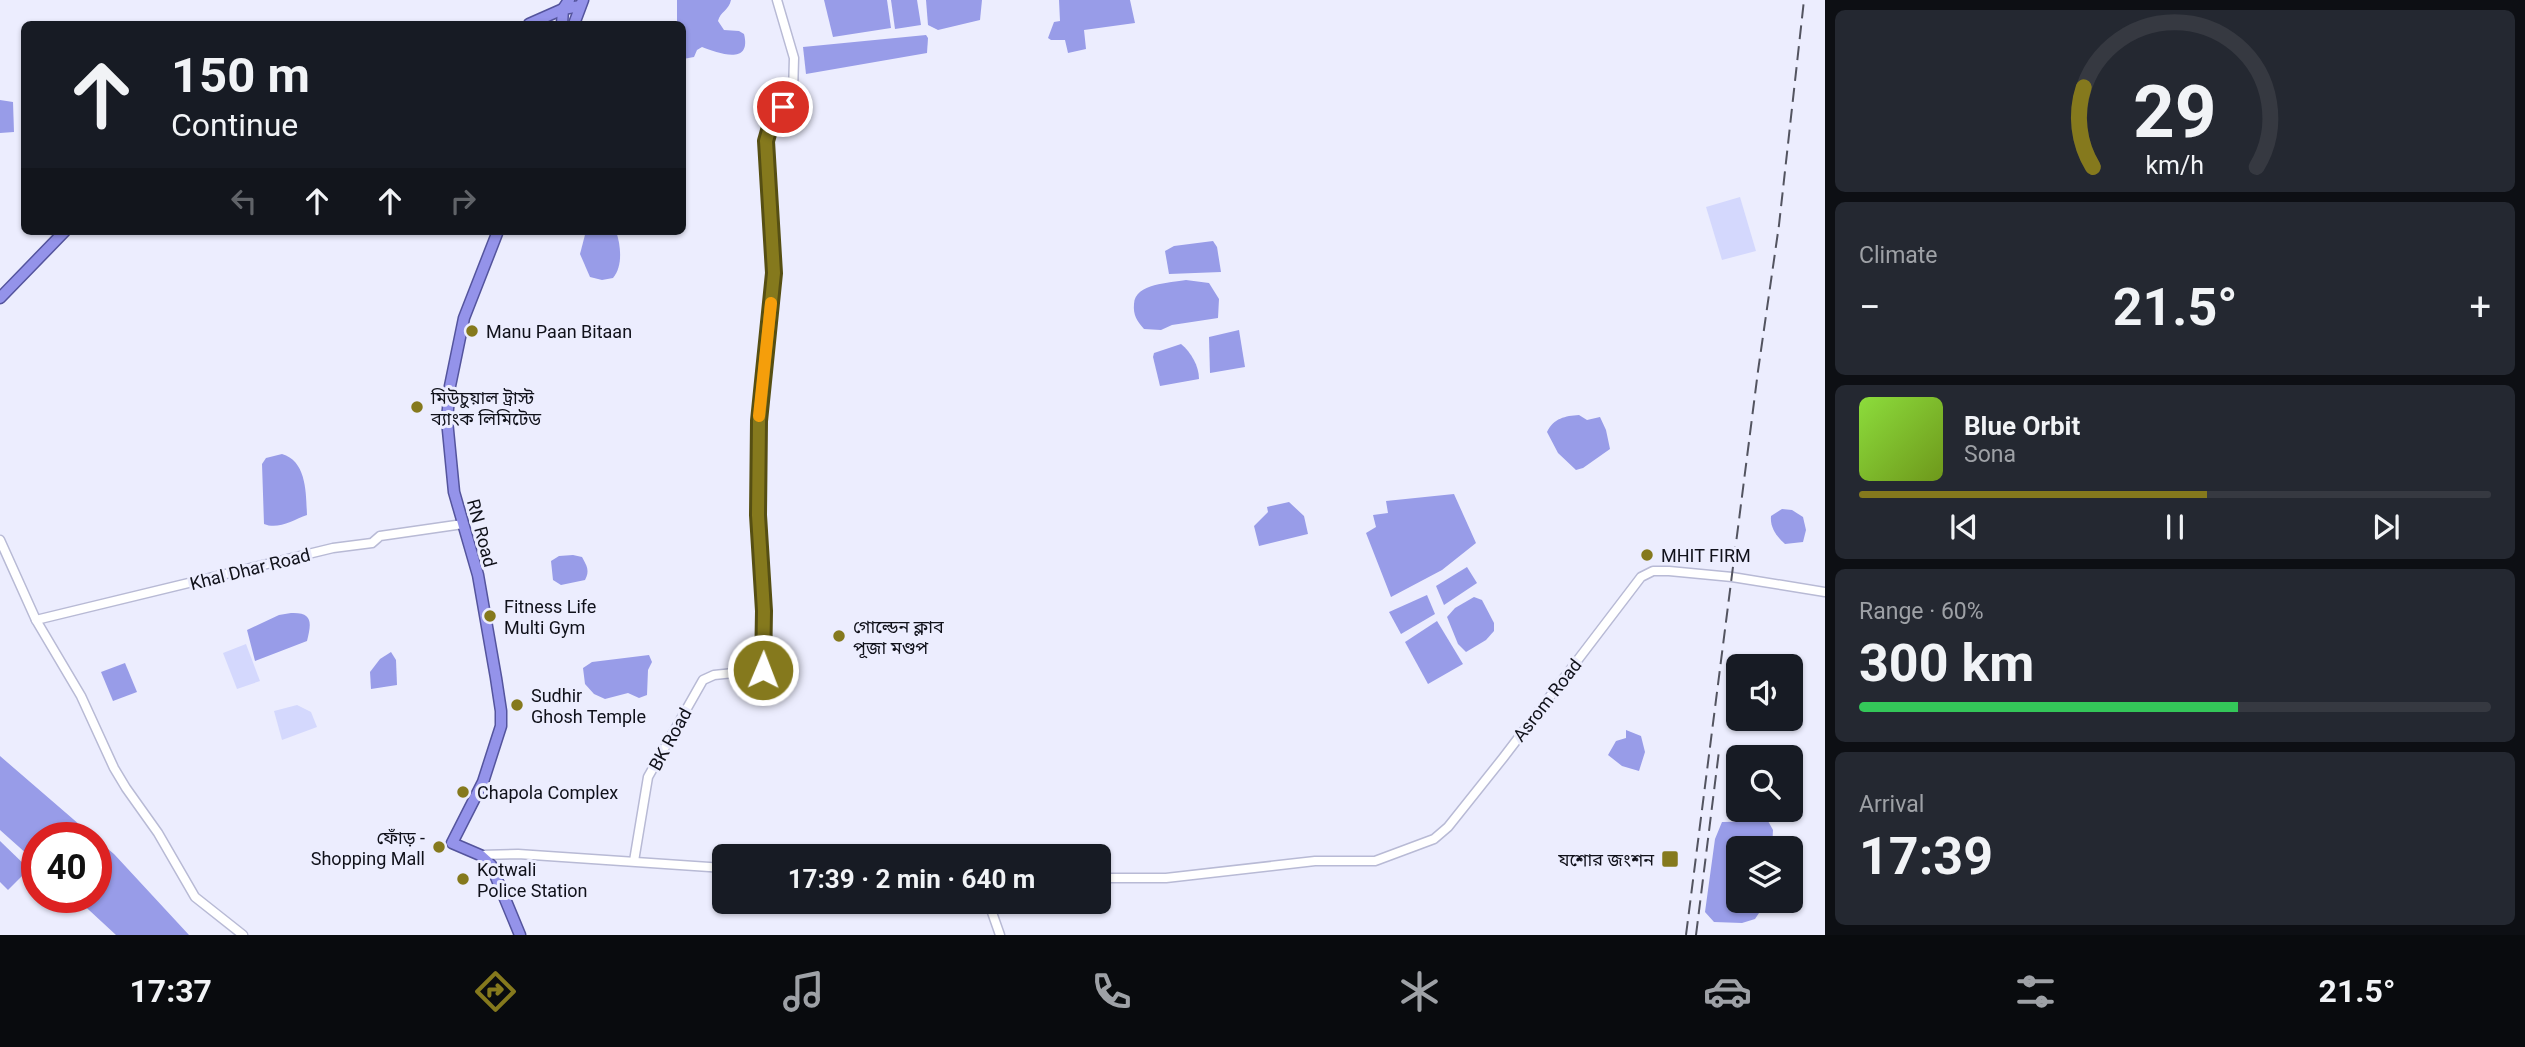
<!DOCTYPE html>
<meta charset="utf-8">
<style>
:root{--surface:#171b24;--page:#242831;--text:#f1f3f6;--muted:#9ea1a6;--line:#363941;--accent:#85791d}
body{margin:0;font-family:Roboto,"Noto Sans Bengali",sans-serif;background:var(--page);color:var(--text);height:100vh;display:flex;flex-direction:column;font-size:26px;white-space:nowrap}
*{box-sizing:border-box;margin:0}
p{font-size:23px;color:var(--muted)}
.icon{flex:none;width:38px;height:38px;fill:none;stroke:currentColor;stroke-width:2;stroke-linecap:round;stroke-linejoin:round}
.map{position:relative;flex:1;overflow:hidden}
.side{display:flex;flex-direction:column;gap:10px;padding:10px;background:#0d0f14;width:700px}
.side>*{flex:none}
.banner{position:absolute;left:21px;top:21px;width:665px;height:214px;border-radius:10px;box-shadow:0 2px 5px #0004;background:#171b24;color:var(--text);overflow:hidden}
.tools{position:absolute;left:1726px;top:654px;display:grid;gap:14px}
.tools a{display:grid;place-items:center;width:77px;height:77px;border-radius:10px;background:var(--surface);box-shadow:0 2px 5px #0004;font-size:35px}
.speed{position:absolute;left:21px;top:822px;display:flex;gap:14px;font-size:35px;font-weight:700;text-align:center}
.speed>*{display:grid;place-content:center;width:91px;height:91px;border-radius:50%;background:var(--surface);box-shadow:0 2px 5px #0004;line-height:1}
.speed .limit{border:10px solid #d22;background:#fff;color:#111}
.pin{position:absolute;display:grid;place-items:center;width:60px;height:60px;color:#fff;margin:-30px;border:4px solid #fff;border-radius:50%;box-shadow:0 2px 7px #0007}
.me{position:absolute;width:77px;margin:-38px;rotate:1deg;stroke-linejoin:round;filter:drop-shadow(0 0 5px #0008)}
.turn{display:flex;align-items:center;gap:24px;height:147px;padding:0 35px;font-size:32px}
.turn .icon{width:91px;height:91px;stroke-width:2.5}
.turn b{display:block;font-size:49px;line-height:60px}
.lanes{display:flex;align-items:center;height:66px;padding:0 35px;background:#0003;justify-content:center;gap:35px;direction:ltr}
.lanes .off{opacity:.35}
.big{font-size:52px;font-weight:700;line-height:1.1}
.side .widget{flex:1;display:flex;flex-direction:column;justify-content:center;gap:10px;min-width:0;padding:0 24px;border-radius:10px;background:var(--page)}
.side .dial{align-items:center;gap:0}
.dial svg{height:182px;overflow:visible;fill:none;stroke:var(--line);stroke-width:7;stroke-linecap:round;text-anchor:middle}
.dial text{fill:var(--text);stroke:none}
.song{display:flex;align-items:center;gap:21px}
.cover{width:84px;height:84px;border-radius:10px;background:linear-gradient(135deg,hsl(90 70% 55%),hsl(80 70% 35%))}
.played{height:7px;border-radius:4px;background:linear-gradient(90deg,var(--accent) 55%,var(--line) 55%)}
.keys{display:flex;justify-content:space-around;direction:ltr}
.heat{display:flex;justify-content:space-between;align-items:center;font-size:38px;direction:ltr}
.charge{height:10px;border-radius:5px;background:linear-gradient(90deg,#34c759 60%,var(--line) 0)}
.trip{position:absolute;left:712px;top:844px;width:399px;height:70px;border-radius:10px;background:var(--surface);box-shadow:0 2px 5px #0004;font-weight:700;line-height:70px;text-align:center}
.tab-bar{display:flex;height:112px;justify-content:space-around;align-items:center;background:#090b0e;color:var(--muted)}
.tab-bar .icon{width:49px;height:49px}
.tab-bar .on{color:var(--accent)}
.tab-bar b{font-size:32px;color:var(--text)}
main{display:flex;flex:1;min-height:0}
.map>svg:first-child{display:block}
.green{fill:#d4d8fd}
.water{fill:#989ce8}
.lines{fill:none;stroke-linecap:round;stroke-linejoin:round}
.tertiary-casing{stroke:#b8bad5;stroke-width:11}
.trunk-casing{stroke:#54549d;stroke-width:13}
.tertiary{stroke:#fff;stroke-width:8}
.trunk{stroke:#9493ea;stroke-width:10}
.rail{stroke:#535460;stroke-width:2;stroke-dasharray:14 7;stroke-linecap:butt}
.route-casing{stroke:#564f13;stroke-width:18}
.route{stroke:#85791d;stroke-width:12}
.slow{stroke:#f59e0b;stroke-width:12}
.poi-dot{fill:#85791d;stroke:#ecedfe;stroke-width:2.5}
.labels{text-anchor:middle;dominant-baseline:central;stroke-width:6;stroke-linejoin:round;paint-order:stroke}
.poi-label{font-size:18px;fill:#10111a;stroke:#ecedfe;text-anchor:start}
.street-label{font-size:18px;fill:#10111a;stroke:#ecedfe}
</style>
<main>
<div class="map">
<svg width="1825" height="935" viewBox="0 0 1825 935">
<rect width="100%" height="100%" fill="#ecedfe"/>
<g class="green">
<polygon points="1740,197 1756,251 1722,260 1706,207"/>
<polygon points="246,644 260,681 237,689 223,653"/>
<polygon points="297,705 311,712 317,727 282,740 274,711"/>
</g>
<g class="water">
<path d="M677,0H731C729,10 720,12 718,21L724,30L739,31L744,34C752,66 718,53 702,47L697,50L694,57L683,59L682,24H677Z"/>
<polygon points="824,0 887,0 891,28 833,37"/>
<polygon points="891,0 917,0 921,25 895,29"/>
<polygon points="926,0 982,0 980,20 938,30 928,25"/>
<polygon points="1059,0 1130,0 1135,23 1084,30 1086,49 1068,53 1065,40 1051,40 1048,38 1054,22 1060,21"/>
<polygon points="926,35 928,38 927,53 806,74 803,47"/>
<polygon points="0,100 13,102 14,132 0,133"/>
<path d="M586,231H616C621,246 623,266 613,278L602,280L590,277L580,254Z"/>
<polygon points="1213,241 1217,247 1221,272 1169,274 1165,251 1174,246"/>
<path d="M1186,280L1209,283L1219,299L1218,318L1172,325L1161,330L1144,329C1137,321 1133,315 1134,304C1135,283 1170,283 1186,280Z"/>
<polygon points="1239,330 1245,367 1210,373 1209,337"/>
<path d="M1181,344C1191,352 1199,366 1199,379L1160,386L1153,357L1154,353Z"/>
<path d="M1579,415L1587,420L1600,417L1606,430L1610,449L1583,468L1576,470L1558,453L1547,432C1554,418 1565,416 1579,415Z"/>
<path d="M282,454C307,461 306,494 307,515C293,520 278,530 264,524L262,464L266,458Z"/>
<polygon points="1454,494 1476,543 1442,570 1391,597 1366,533 1376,527 1373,515 1388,513 1386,501"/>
<polygon points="1289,502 1304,516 1308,534 1259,546 1254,526 1268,512 1267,507"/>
<path d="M1782,509L1792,510L1803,517L1806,530L1803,542L1785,544C1776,536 1770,527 1771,516Z"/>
<path d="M573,555L582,557C587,566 590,571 585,580L561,585L553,580L551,561L559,556Z"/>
<polygon points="1467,567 1477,583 1444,605 1436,586"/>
<polygon points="1427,595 1435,614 1401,634 1389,612"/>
<polygon points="1474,597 1482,600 1494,623 1494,631 1486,640 1466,652 1458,644 1447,617 1455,608"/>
<path d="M291,613C314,612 311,624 307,641L255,661L247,630L279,615Z"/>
<polygon points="1437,621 1463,664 1428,684 1405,642"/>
<polygon points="391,652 396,660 397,685 371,689 370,672 380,659"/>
<polygon points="649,655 652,662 648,670 647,695 639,698 628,693 605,699 594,694 585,684 583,668 592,662"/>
<polygon points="125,663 137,692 113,701 101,672"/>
<polygon points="1626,730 1641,736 1645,752 1639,771 1622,766 1608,755 1616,741 1626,738"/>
<polygon points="0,756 95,838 37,838 37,863 0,830"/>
<polygon points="1768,821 1773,830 1772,849 1738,849 1738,901 1767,901 1755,919 1742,923 1714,922 1705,912 1715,839 1722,822"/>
<polygon points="96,839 114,854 189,935 116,935 76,898 96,898"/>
<polygon points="0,841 29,869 8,890 0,882"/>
</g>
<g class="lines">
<g class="tertiary-casing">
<g id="tertiary">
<polyline points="0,540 36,620 81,696 114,768 126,788 158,833 195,897 243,935"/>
<polyline points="36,620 333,548 372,543 380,536 463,524"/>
<polyline points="480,855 518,854 724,868"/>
<polyline points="634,861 648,777 703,680 714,675 763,670 764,611 758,515 759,421 774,273 766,141 772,120 793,93 794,58 777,0"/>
<polyline points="1099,878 1166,878 1315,861 1375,861 1434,839 1448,827 1503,758 1641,577 1653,571 1669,571 1732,577 1825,592"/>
<polyline points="988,901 1000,935"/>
</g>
</g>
<g class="trunk-casing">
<g id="trunk">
<polyline points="529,24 563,9 580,6"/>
<polyline points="562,24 563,9 569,0"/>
<polyline points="574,24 583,0"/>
<polyline points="498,231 464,318 450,386 447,420 454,492 478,575 496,678 501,711 501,726 483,782 452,843 480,855 491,865 520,935"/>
<polyline points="0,298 65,231"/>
</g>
</g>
<use href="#tertiary" class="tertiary"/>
<use href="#trunk" class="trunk"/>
<g class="rail">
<polyline points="1686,935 1758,371 1779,225 1804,0"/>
<polyline points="1696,935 1719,751"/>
</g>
</g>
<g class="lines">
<g class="route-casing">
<polyline id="route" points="763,670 764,611 758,515 759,421 774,273 766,141 772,120 783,107"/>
</g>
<use href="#route" class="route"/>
<polyline class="slow" points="759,416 771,303"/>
</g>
<g class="poi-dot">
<circle cx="472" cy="331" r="7"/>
<circle cx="417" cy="407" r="7"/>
<circle cx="1647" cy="555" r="7"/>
<circle cx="490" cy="616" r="7"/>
<circle cx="839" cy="636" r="7"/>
<circle cx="517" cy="705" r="7"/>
<circle cx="463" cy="792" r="7"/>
<circle cx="439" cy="847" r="7"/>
<rect x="1661" y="850" width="18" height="18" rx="3.5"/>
<circle cx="463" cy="879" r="7"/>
</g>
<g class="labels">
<g class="poi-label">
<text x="486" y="331">Manu Paan Bitaan</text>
<text x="431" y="397">মিউচুয়াল ট্রাস্ট<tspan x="431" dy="21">ব্যাংক লিমিটেড</tspan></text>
<text x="1661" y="555">MHIT FIRM</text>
<text x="504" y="606">Fitness Life<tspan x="504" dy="21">Multi Gym</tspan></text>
<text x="853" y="626">গোল্ডেন ক্লাব<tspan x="853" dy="21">পূজা মণ্ডপ</tspan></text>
<text x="531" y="695">Sudhir<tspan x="531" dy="21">Ghosh Temple</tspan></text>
<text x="477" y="792">Chapola Complex</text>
<text x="425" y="837" text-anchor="end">ফোঁড় -<tspan x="425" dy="21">Shopping Mall</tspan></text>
<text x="1654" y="859" text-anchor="end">যশোর জংশন</text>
<text x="477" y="869">Kotwali<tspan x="477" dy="21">Police Station</tspan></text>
</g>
<g class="street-label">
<text transform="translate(482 533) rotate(75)">RN Road</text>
<text transform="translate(250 569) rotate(-14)">Khal Dhar Road</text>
<text transform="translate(1547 700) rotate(-52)">Asrom Road</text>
<text transform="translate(670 739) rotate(-61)">BK Road</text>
</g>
</g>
</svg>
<div class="tools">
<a><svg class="icon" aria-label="sound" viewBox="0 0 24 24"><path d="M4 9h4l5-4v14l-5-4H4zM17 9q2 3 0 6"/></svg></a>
<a><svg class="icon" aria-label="search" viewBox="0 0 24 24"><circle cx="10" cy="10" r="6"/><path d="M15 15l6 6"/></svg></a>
<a><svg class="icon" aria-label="layers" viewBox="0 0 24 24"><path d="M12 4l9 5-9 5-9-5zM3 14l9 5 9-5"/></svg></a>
</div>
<div class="speed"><div class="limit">40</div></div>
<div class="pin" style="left:783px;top:107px;background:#d93025"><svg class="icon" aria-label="arrive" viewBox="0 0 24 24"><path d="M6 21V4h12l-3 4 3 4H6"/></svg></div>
<svg class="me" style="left:763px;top:670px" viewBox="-20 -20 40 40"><circle r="17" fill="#85791d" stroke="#fff" stroke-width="3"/><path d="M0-11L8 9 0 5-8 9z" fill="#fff"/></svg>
<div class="trip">17:39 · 2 min · 640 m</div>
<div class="banner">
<div class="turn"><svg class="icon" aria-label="ahead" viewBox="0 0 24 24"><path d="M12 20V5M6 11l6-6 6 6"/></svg><div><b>150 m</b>Continue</div></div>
<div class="lanes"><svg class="icon off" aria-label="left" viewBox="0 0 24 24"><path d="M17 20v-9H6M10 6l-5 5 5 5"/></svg><svg class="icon" aria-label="ahead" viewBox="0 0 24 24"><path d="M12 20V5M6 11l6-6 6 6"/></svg><svg class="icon" aria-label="ahead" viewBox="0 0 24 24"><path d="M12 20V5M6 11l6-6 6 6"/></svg><svg class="icon off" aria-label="right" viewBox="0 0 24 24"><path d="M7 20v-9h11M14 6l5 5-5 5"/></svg></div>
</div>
</div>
<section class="side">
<div class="widget dial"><svg viewBox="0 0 100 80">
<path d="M14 69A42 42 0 1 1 86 69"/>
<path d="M14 69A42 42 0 0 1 10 34" stroke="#85791d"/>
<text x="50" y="56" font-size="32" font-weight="700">29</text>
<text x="50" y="72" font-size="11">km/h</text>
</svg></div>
<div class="widget"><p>Climate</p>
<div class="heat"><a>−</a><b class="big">21.5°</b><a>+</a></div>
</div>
<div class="widget">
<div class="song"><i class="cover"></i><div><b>Blue Orbit</b><p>Sona</p></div></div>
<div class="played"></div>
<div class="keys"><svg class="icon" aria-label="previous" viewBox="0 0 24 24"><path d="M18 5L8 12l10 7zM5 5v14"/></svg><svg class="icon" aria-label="pause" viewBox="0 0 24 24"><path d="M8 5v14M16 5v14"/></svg><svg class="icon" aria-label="next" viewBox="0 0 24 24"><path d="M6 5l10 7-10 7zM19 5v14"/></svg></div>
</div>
<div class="widget"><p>Range · 60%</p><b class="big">300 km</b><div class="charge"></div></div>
<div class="widget"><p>Arrival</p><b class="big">17:39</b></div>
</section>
</main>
<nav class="tab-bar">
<b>17:37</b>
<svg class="icon on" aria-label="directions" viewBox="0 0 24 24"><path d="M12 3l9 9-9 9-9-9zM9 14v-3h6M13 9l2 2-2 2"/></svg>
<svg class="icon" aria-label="music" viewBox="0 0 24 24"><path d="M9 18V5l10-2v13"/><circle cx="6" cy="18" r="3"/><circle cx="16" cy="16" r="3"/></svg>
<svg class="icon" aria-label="phone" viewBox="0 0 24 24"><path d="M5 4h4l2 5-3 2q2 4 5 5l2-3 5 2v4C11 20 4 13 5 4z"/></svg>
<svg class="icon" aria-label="climate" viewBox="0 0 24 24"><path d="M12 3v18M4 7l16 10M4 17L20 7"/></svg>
<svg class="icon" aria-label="car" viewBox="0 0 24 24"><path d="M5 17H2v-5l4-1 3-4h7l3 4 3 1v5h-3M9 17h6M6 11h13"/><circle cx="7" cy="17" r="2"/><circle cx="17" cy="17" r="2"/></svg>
<svg class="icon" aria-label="filters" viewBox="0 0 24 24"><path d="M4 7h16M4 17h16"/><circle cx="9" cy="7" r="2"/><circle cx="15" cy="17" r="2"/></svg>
<b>21.5°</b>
</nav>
